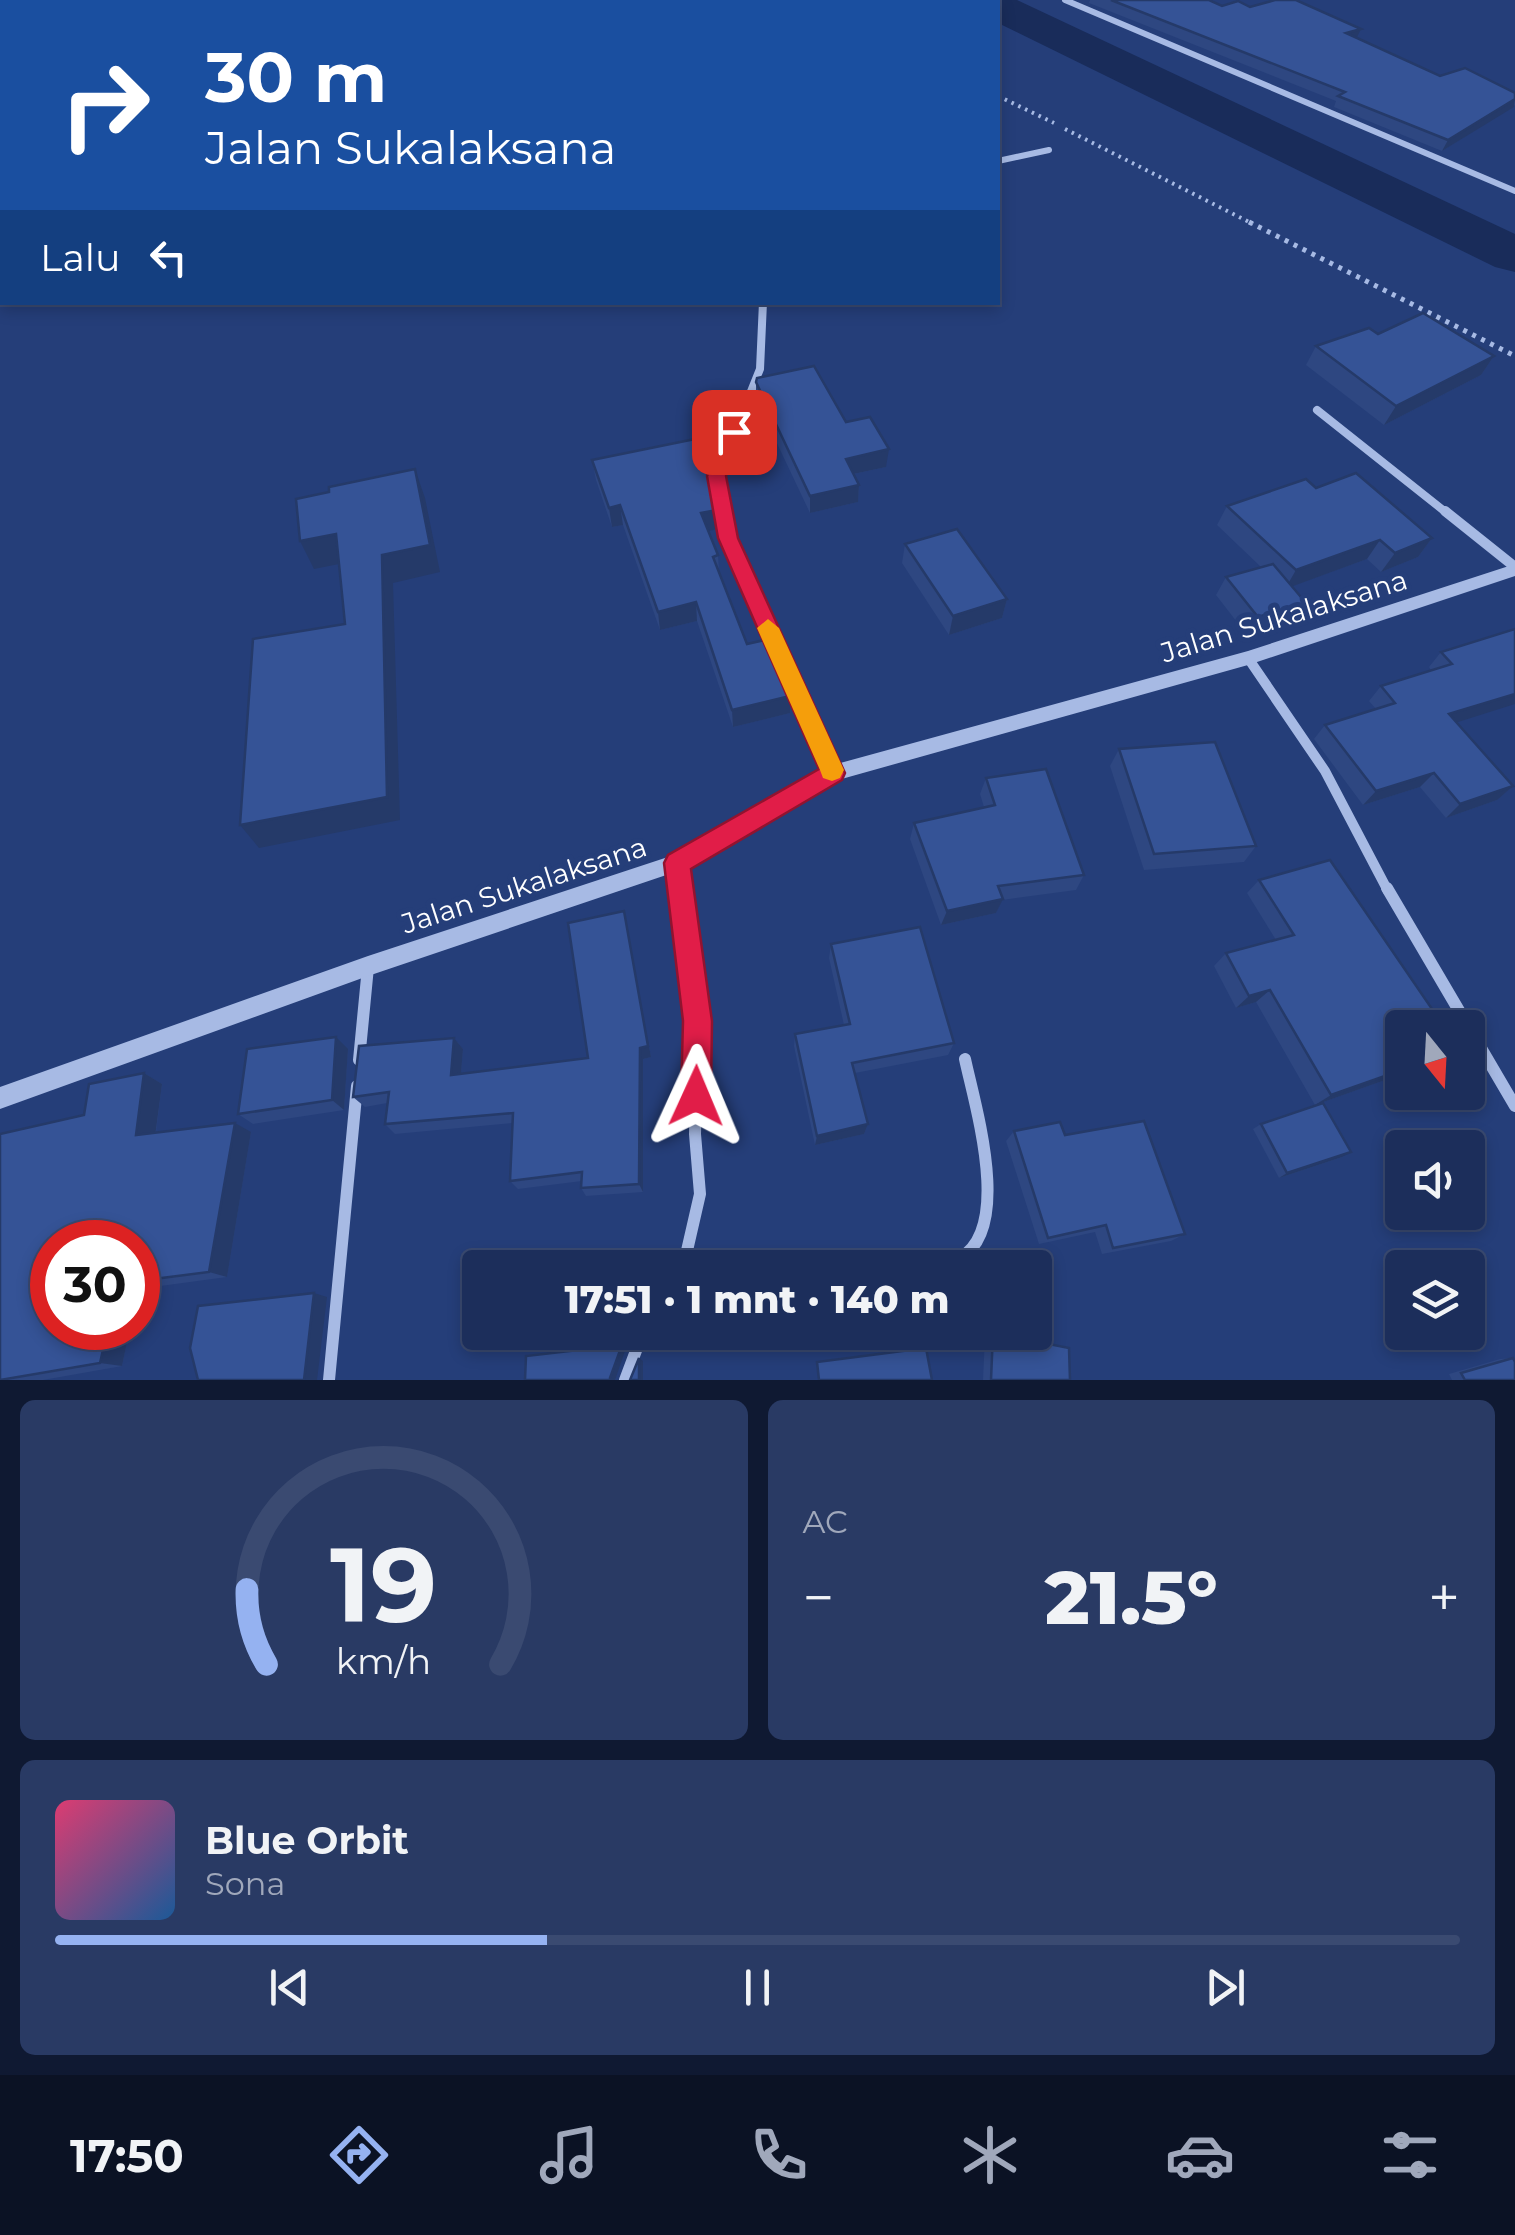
<!DOCTYPE html>
<html lang="id">
<meta charset="utf-8">
<style>
:root{--surface:#1c2e5b;--page:#293a64;--text:#f1f3f6;--muted:#a0a8bb;--line:#3a4a71;--accent:#95b2f1}
body{margin:0;font-family:Montserrat,sans-serif;background:var(--page);color:var(--text);height:100vh;display:flex;flex-direction:column;font-size:38px;white-space:nowrap}
*{box-sizing:border-box;margin:0}
p{font-size:32px;color:var(--muted)}
.icon{flex:none;width:55px;height:55px;fill:none;stroke:currentColor;stroke-width:2;stroke-linecap:round;stroke-linejoin:round}
.map{position:relative;height:1380px;overflow:hidden}
.details{display:flex;flex-direction:column;gap:20px;padding:20px;background:#0f1932;flex:1}
.details>*{flex:none}
.hud{position:absolute;left:0px;top:0px;width:1000px;height:305px;box-shadow:0 5px 15px #0003,0 0 0 2px var(--line);background:#1a4fa0;color:#fff;overflow:hidden}
.needle{width:65px;rotate:162deg}
.buttons{position:absolute;left:1385px;top:1010px;display:grid;gap:20px}
.buttons a{display:grid;place-items:center;width:100px;height:100px;border-radius:10px;background:var(--surface);box-shadow:0 5px 15px #0003,0 0 0 2px var(--line);font-size:50px}
.speed{position:absolute;left:30px;top:1220px;display:flex;gap:20px;font-size:50px;font-weight:700;text-align:center}
.speed>*{display:grid;place-content:center;width:130px;height:130px;border-radius:50%;background:var(--surface);box-shadow:0 5px 15px #0003,0 0 0 2px var(--line);line-height:1}
.speed .limit{border:15px solid #d22;background:#fff;color:#111}
.pin{position:absolute;display:grid;place-items:center;width:85px;height:85px;color:#fff;margin:-42px;border-radius:20px;box-shadow:0 5px 15px #0006}
.me{position:absolute;width:110px;margin:-55px;rotate:1deg;stroke-linejoin:round;filter:drop-shadow(0 0 8px #0008)}
.turn{display:flex;align-items:center;gap:35px;height:210px;padding:0 40px;font-size:45px}
.turn .icon{width:130px;height:130px;stroke-width:2.5}
.turn b{display:block;font-size:70px;line-height:85px}
.then{display:flex;align-items:center;height:95px;padding:0 40px;background:#0003;gap:20px;font-size:38px}
.big{font-size:75px;font-weight:800;line-height:1.1}
.details .card{flex:1;display:flex;flex-direction:column;justify-content:center;gap:15px;min-width:0;padding:0 35px;border-radius:15px;background:var(--page)}
.details .dial{align-items:center;gap:0}
.dial svg{height:260px;overflow:visible;fill:none;stroke:var(--line);stroke-width:7;stroke-linecap:round;text-anchor:middle}
.dial text{fill:var(--text);stroke:none}
.song{display:flex;align-items:center;gap:30px}
.cover{width:120px;height:120px;border-radius:15px;background:linear-gradient(135deg,hsl(340 70% 55%),hsl(210 70% 35%))}
.played{height:10px;border-radius:5px;background:linear-gradient(90deg,var(--accent) 35%,var(--line) 35%)}
.keys{display:flex;justify-content:space-around;direction:ltr}
.heat{display:flex;justify-content:space-between;align-items:center;font-size:55px;direction:ltr}
.details .tiles{flex:1;display:grid;gap:20px;grid-template-columns:1fr 1fr}
.card:last-child{grid-column:span 2}
.trip{position:absolute;left:462px;top:1250px;width:590px;height:100px;border-radius:10px;background:var(--surface);box-shadow:0 5px 15px #0003,0 0 0 2px var(--line);font-weight:800;line-height:100px;text-align:center}
.tabs{display:flex;height:160px;justify-content:space-around;align-items:center;background:#0b1224;color:var(--muted)}
.tabs .icon{width:70px;height:70px}
.tabs .selected{color:var(--accent)}
.tabs b{font-size:45px;color:var(--text)}
.map>svg:first-child{display:block}
.lines{fill:none;stroke-linecap:round;stroke-linejoin:round}
.river{fill:#192c5a;fill-rule:evenodd}
.path-far1{stroke:#a7bae4;stroke-width:4;stroke-dasharray:2.5 5;stroke-linecap:butt}
.path{stroke:#a7bae4;stroke-width:5;stroke-dasharray:4 6;stroke-linecap:butt}
.minor-far3{stroke:#a7bae4;stroke-width:6}
.minor-far2{stroke:#a7bae4;stroke-width:8}
.minor-far1{stroke:#a7bae4;stroke-width:10}
.minor{stroke:#a7bae4;stroke-width:12}
.tertiary{fill:#a7bae4;fill-rule:evenodd}
.wall{fill:#2e4781}
.shaded-wall{fill:#253a69}
.building{fill:#355396;stroke:#253a69;stroke-width:2.5}
.route{fill:#e11d48;stroke:#92132f;stroke-width:2.5}
.slow{fill:#f59e0b}
.labels{text-anchor:middle;dominant-baseline:central;stroke-width:10;stroke-linejoin:round;paint-order:stroke}
.street-label{font-size:28px;fill:#fff;stroke:#253e79}
</style>
<div class="map">
<svg width="1515" height="1380" viewBox="0 0 1515 1380">
<rect width="100%" height="100%" fill="#253e79"/>
<g class="lines">
<polygon class="river" points="982,0 1017,0 1515,234 1515,272 1495,267 998,23 998,2 980,2"/>
<g class="path-far1">
<polyline points="799,0 804,2"/>
<polyline points="998,96 1054,123"/>
<polyline points="1065,129 1253,224"/>
</g>
<polyline class="path" points="1249,222 1515,356"/>
<g class="minor-far3">
<polyline points="1065,0 1515,191"/>
<polyline points="998,161 1049,150"/>
</g>
<g class="minor-far2">
<polyline points="1317,410 1448,514"/>
<polyline points="724,514 717,476 760,369 763,302"/>
</g>
<g class="minor-far1">
<polyline points="723,511 728,538 833,773"/>
<polyline points="1445,511 1515,567"/>
<polyline points="1248,658 1325,771 1388,891"/>
<polyline points="677,863 681,891"/>
</g>
<g class="minor">
<polyline points="680,888 698,1021 695,1134 700,1194 683,1268"/>
<polyline points="1387,888 1515,1106"/>
<polyline points="359,1060 368,967"/>
<polyline points="685,1265 799,1268"/>
<path d="M899,1268C918,1266 943,1268 960,1258C1013,1228 975,1106 965,1059"/>
<polyline points="329,1380 357,1086"/>
<polyline points="625,1380 643,1332"/>
</g>
<polygon class="tertiary" points="1515,564 1515,576 1248,665 838,780 684,869 368,976 0,1109 0,1087 368,956 671,856 833,765 1248,651"/>
</g>
<g class="wall">
<polygon points="1090,0 1209,0 1222,6 1357,38 1440,76 1515,93 1515,105 1442,151 1334,107 1336,101 1089,3"/>
<polygon points="1378,334 1494,356 1481,375 1384,425 1306,365 1316,346"/>
<polygon points="756,382 846,422 886,467 854,474 859,485 858,502 810,513 756,399"/>
<polygon points="592,460 717,529 708,531 718,555 719,572 747,644 790,713 733,727 697,621 660,630 623,525 612,527 596,480"/>
<polygon points="1316,488 1432,538 1418,557 1381,572 1367,559 1292,586 1306,603 1294,621 1247,635 1216,595 1226,577 1261,567 1217,525 1227,506"/>
<polygon points="905,544 1007,599 1002,618 949,635 902,563"/>
<polygon points="1515,629 1457,722 1497,800 1446,818 1420,787 1363,805 1314,739 1325,725 1376,709 1369,701 1381,686 1431,670 1429,667 1441,652"/>
<polygon points="1119,749 1256,846 1244,862 1144,870 1110,766"/>
<polygon points="986,778 1084,875 1076,890 1002,900 996,913 941,925 910,839 914,823 984,807 980,794"/>
<polygon points="1259,880 1402,1074 1315,1105 1256,1002 1236,1008 1214,966 1226,953 1276,940 1247,893"/>
<polygon points="624,911 651,1057 643,1059 643,1192 586,1196 581,1188 582,1181 518,1189 510,1181 512,1123 395,1134 385,1124 387,1103 365,1107 353,1097 454,1038 463,1049 461,1073 588,1058"/>
<polygon points="831,944 954,1043 948,1055 855,1073 868,1124 864,1134 815,1145 794,1046 795,1034 844,1025 829,958"/>
<polygon points="348,1049 344,1110 253,1124 238,1114"/>
<polygon points="144,1073 162,1084 156,1132 251,1132 227,1277 138,1289 138,1242 52,1328 130,1328 122,1366 43,1380 0,1380"/>
<polygon points="1261,1124 1342,1157 1279,1178 1253,1129"/>
<polygon points="1014,1131 1065,1135 1185,1234 1171,1241 1102,1254 1095,1232 1039,1244 1006,1141"/>
<polygon points="993,1333 1070,1380 983,1380 985,1336"/>
<polygon points="1513,1358 1515,1380 1452,1380 1449,1374 1500,1359"/>
</g>
<g class="shaded-wall">
<polygon points="1361,29 1356,39 1346,33"/>
<polygon points="1515,99 1514,107 1442,151 1448,140"/>
<polygon points="1494,356 1481,375 1384,425 1396,406"/>
<polygon points="889,449 886,467 844,476 846,459"/>
<polygon points="415,469 425,498 440,572 393,583 400,820 259,848 240,825 382,555"/>
<polygon points="859,485 858,502 810,513 810,496"/>
<polygon points="620,505 623,525 612,527 609,508"/>
<polygon points="717,510 717,529 702,533 701,513"/>
<polygon points="336,534 349,562 314,569 300,541"/>
<polygon points="1432,538 1418,557 1381,572 1395,553"/>
<polygon points="1380,540 1367,559 1285,589 1296,570"/>
<polygon points="1007,599 1002,618 949,635 953,616"/>
<polygon points="696,602 697,621 660,630 658,612"/>
<polygon points="1306,603 1294,621 1247,635 1258,617"/>
<polygon points="1515,694 1515,704 1436,729 1449,714"/>
<polygon points="790,696 790,713 733,727 732,710"/>
<polygon points="1434,773 1420,787 1363,805 1376,791"/>
<polygon points="1513,786 1497,800 1446,818 1460,804"/>
<polygon points="1003,899 996,913 941,925 947,911"/>
<polygon points="624,911 651,1057 643,1059 643,1192 639,1184"/>
<polygon points="1270,990 1256,1002 1236,1008 1249,996"/>
<polygon points="336,1037 348,1049 344,1110 332,1100"/>
<polygon points="454,1038 463,1049 460,1085 451,1075"/>
<polygon points="1402,1070 1402,1074 1315,1105 1331,1095"/>
<polygon points="144,1073 162,1084 154,1144 136,1135"/>
<polygon points="235,1123 251,1132 227,1277 209,1272"/>
<polygon points="868,1124 864,1134 815,1145 817,1136"/>
<polygon points="1351,1152 1342,1157 1279,1178 1287,1173"/>
<polygon points="314,1293 327,1297 317,1380 304,1380"/>
<polygon points="108,1328 130,1328 122,1366 100,1363"/>
<polygon points="622,1345 626,1348 615,1380 612,1380 610,1378"/>
<polygon points="639,1358 643,1361 643,1380 639,1380"/>
</g>
<g class="building">
<polygon points="46,0 86,0 85,2 44,2"/>
<polygon points="314,0 478,0 479,2 314,2"/>
<polygon points="1111,0 1209,0 1222,6 1238,1 1250,7 1275,0 1296,0 1361,29 1346,33 1440,76 1465,68 1515,93 1515,99 1448,140 1338,96 1345,92"/>
<polygon points="1423,313 1494,356 1396,406 1316,346 1369,328 1378,334"/>
<polygon points="814,366 846,422 870,417 889,449 846,459 859,485 810,496 756,382 757,378"/>
<polygon points="700,438 714,488 717,510 701,513 718,555 713,557 747,644 769,639 790,696 732,710 696,602 658,612 620,505 609,508 592,460"/>
<polygon points="415,469 430,545 382,555 387,797 240,825 253,639 345,624 336,534 300,541 296,499 329,492 329,487"/>
<polygon points="1356,473 1432,538 1395,553 1380,540 1296,570 1227,506 1306,479 1316,488"/>
<polygon points="957,529 1007,599 953,616 905,544"/>
<polygon points="1273,564 1306,603 1258,617 1226,577"/>
<polygon points="1515,629 1515,694 1449,714 1513,786 1460,804 1434,773 1376,791 1325,725 1395,703 1381,686 1452,664 1441,652"/>
<polygon points="1215,742 1256,846 1154,854 1119,749"/>
<polygon points="1046,769 1084,875 998,886 1003,899 947,911 914,823 995,805 986,778"/>
<polygon points="1330,860 1445,1028 1402,1028 1402,1070 1331,1095 1270,990 1249,996 1226,953 1294,935 1259,880"/>
<polygon points="624,911 648,1046 640,1048 639,1184 581,1188 582,1172 510,1181 513,1113 385,1124 389,1092 353,1097 359,1046 454,1038 451,1075 588,1058 568,923"/>
<polygon points="920,927 954,1043 852,1063 868,1124 817,1136 795,1034 850,1024 831,944"/>
<polygon points="336,1037 332,1100 238,1114 247,1049"/>
<polygon points="144,1073 136,1135 235,1123 209,1272 138,1281 138,1242 52,1242 52,1328 108,1328 100,1363 0,1380 0,1134 84,1115 89,1084"/>
<polygon points="1323,1103 1351,1152 1287,1173 1261,1124"/>
<polygon points="1144,1121 1185,1234 1113,1248 1106,1225 1048,1238 1014,1131 1060,1122 1065,1135"/>
<polygon points="314,1293 304,1380 198,1380 190,1348 198,1306"/>
<polygon points="993,1333 1069,1348 1070,1380 991,1380"/>
<polygon points="622,1345 610,1378 612,1380 525,1380 526,1356"/>
<polygon points="926,1348 932,1380 819,1380 817,1362"/>
<polygon points="639,1358 639,1380 630,1380"/>
<polygon points="1513,1358 1515,1362 1515,1380 1465,1380 1461,1373"/>
</g>
<polygon class="route" points="734,426 744,432 726,476 738,538 845,773 842,780 691,869 712,1021 711,1096 706,1107 696,1111 686,1107 681,1096 683,1021 664,863 668,855 819,769 718,538 707,476 725,432"/>
<polygon class="slow" points="768,619 779,628 844,770 840,778 832,781 823,778 820,770 757,628"/>
<g class="labels">
<g class="street-label">
<text transform="translate(1284 616) rotate(-17)">Jalan Sukalaksana</text>
<text transform="translate(524 885) rotate(-18)">Jalan Sukalaksana</text>
</g>
</g>
</svg>
<div class="buttons">
<a><svg class="needle" viewBox="-14 -14 28 28"><path d="M0-13l5 13h-10z" fill="#e53935"/><path d="M0 13l5-13h-10z" fill="#a0a8bb"/></svg></a>
<a><svg class="icon" aria-label="sound" viewBox="0 0 24 24"><path d="M4 9h4l5-4v14l-5-4H4zM17 9q2 3 0 6"/></svg></a>
<a><svg class="icon" aria-label="layers" viewBox="0 0 24 24"><path d="M12 4l9 5-9 5-9-5zM3 14l9 5 9-5"/></svg></a>
</div>
<div class="speed"><div class="limit">30</div></div>
<div class="pin" style="left:734px;top:432px;background:#d93025"><svg class="icon" aria-label="arrive" viewBox="0 0 24 24"><path d="M6 21V4h12l-3 4 3 4H6"/></svg></div>
<svg class="me" style="left:696px;top:1096px" viewBox="-20 -20 40 40"><path d="M0-17L14 15 0 8-14 15z" fill="#e11d48" stroke="#fff" stroke-width="4"/></svg>
<div class="trip">17:51 · 1 mnt · 140 m</div>
<div class="hud">
<div class="turn"><svg class="icon" aria-label="right" viewBox="0 0 24 24"><path d="M7 20v-9h11M14 6l5 5-5 5"/></svg><div><b>30 m</b>Jalan Sukalaksana</div></div>
<div class="then">Lalu<svg class="icon" aria-label="left" viewBox="0 0 24 24"><path d="M17 20v-9H6M10 6l-5 5 5 5"/></svg></div>
</div>
</div>
<section class="details">
<div class="tiles">
<div class="card dial"><svg viewBox="0 0 100 80">
<path d="M14 69A42 42 0 1 1 86 69"/>
<path d="M14 69A42 42 0 0 1 8 46" stroke="#95b2f1"/>
<text x="50" y="56" font-size="32" font-weight="700">19</text>
<text x="50" y="72" font-size="11">km/h</text>
</svg></div>
<div class="card"><p>AC</p>
<div class="heat"><a>−</a><b class="big">21.5°</b><a>+</a></div>
</div>
<div class="card">
<div class="song"><i class="cover"></i><div><b>Blue Orbit</b><p>Sona</p></div></div>
<div class="played"></div>
<div class="keys"><svg class="icon" aria-label="previous" viewBox="0 0 24 24"><path d="M18 5L8 12l10 7zM5 5v14"/></svg><svg class="icon" aria-label="pause" viewBox="0 0 24 24"><path d="M8 5v14M16 5v14"/></svg><svg class="icon" aria-label="next" viewBox="0 0 24 24"><path d="M6 5l10 7-10 7zM19 5v14"/></svg></div>
</div>
</div>
</section>
<nav class="tabs">
<b>17:50</b>
<svg class="icon selected" aria-label="directions" viewBox="0 0 24 24"><path d="M12 3l9 9-9 9-9-9zM9 14v-3h6M13 9l2 2-2 2"/></svg>
<svg class="icon" aria-label="music" viewBox="0 0 24 24"><path d="M9 18V5l10-2v13"/><circle cx="6" cy="18" r="3"/><circle cx="16" cy="16" r="3"/></svg>
<svg class="icon" aria-label="phone" viewBox="0 0 24 24"><path d="M5 4h4l2 5-3 2q2 4 5 5l2-3 5 2v4C11 20 4 13 5 4z"/></svg>
<svg class="icon" aria-label="climate" viewBox="0 0 24 24"><path d="M12 3v18M4 7l16 10M4 17L20 7"/></svg>
<svg class="icon" aria-label="car" viewBox="0 0 24 24"><path d="M5 17H2v-5l4-1 3-4h7l3 4 3 1v5h-3M9 17h6M6 11h13"/><circle cx="7" cy="17" r="2"/><circle cx="17" cy="17" r="2"/></svg>
<svg class="icon" aria-label="filters" viewBox="0 0 24 24"><path d="M4 7h16M4 17h16"/><circle cx="9" cy="7" r="2"/><circle cx="15" cy="17" r="2"/></svg>
</nav>
